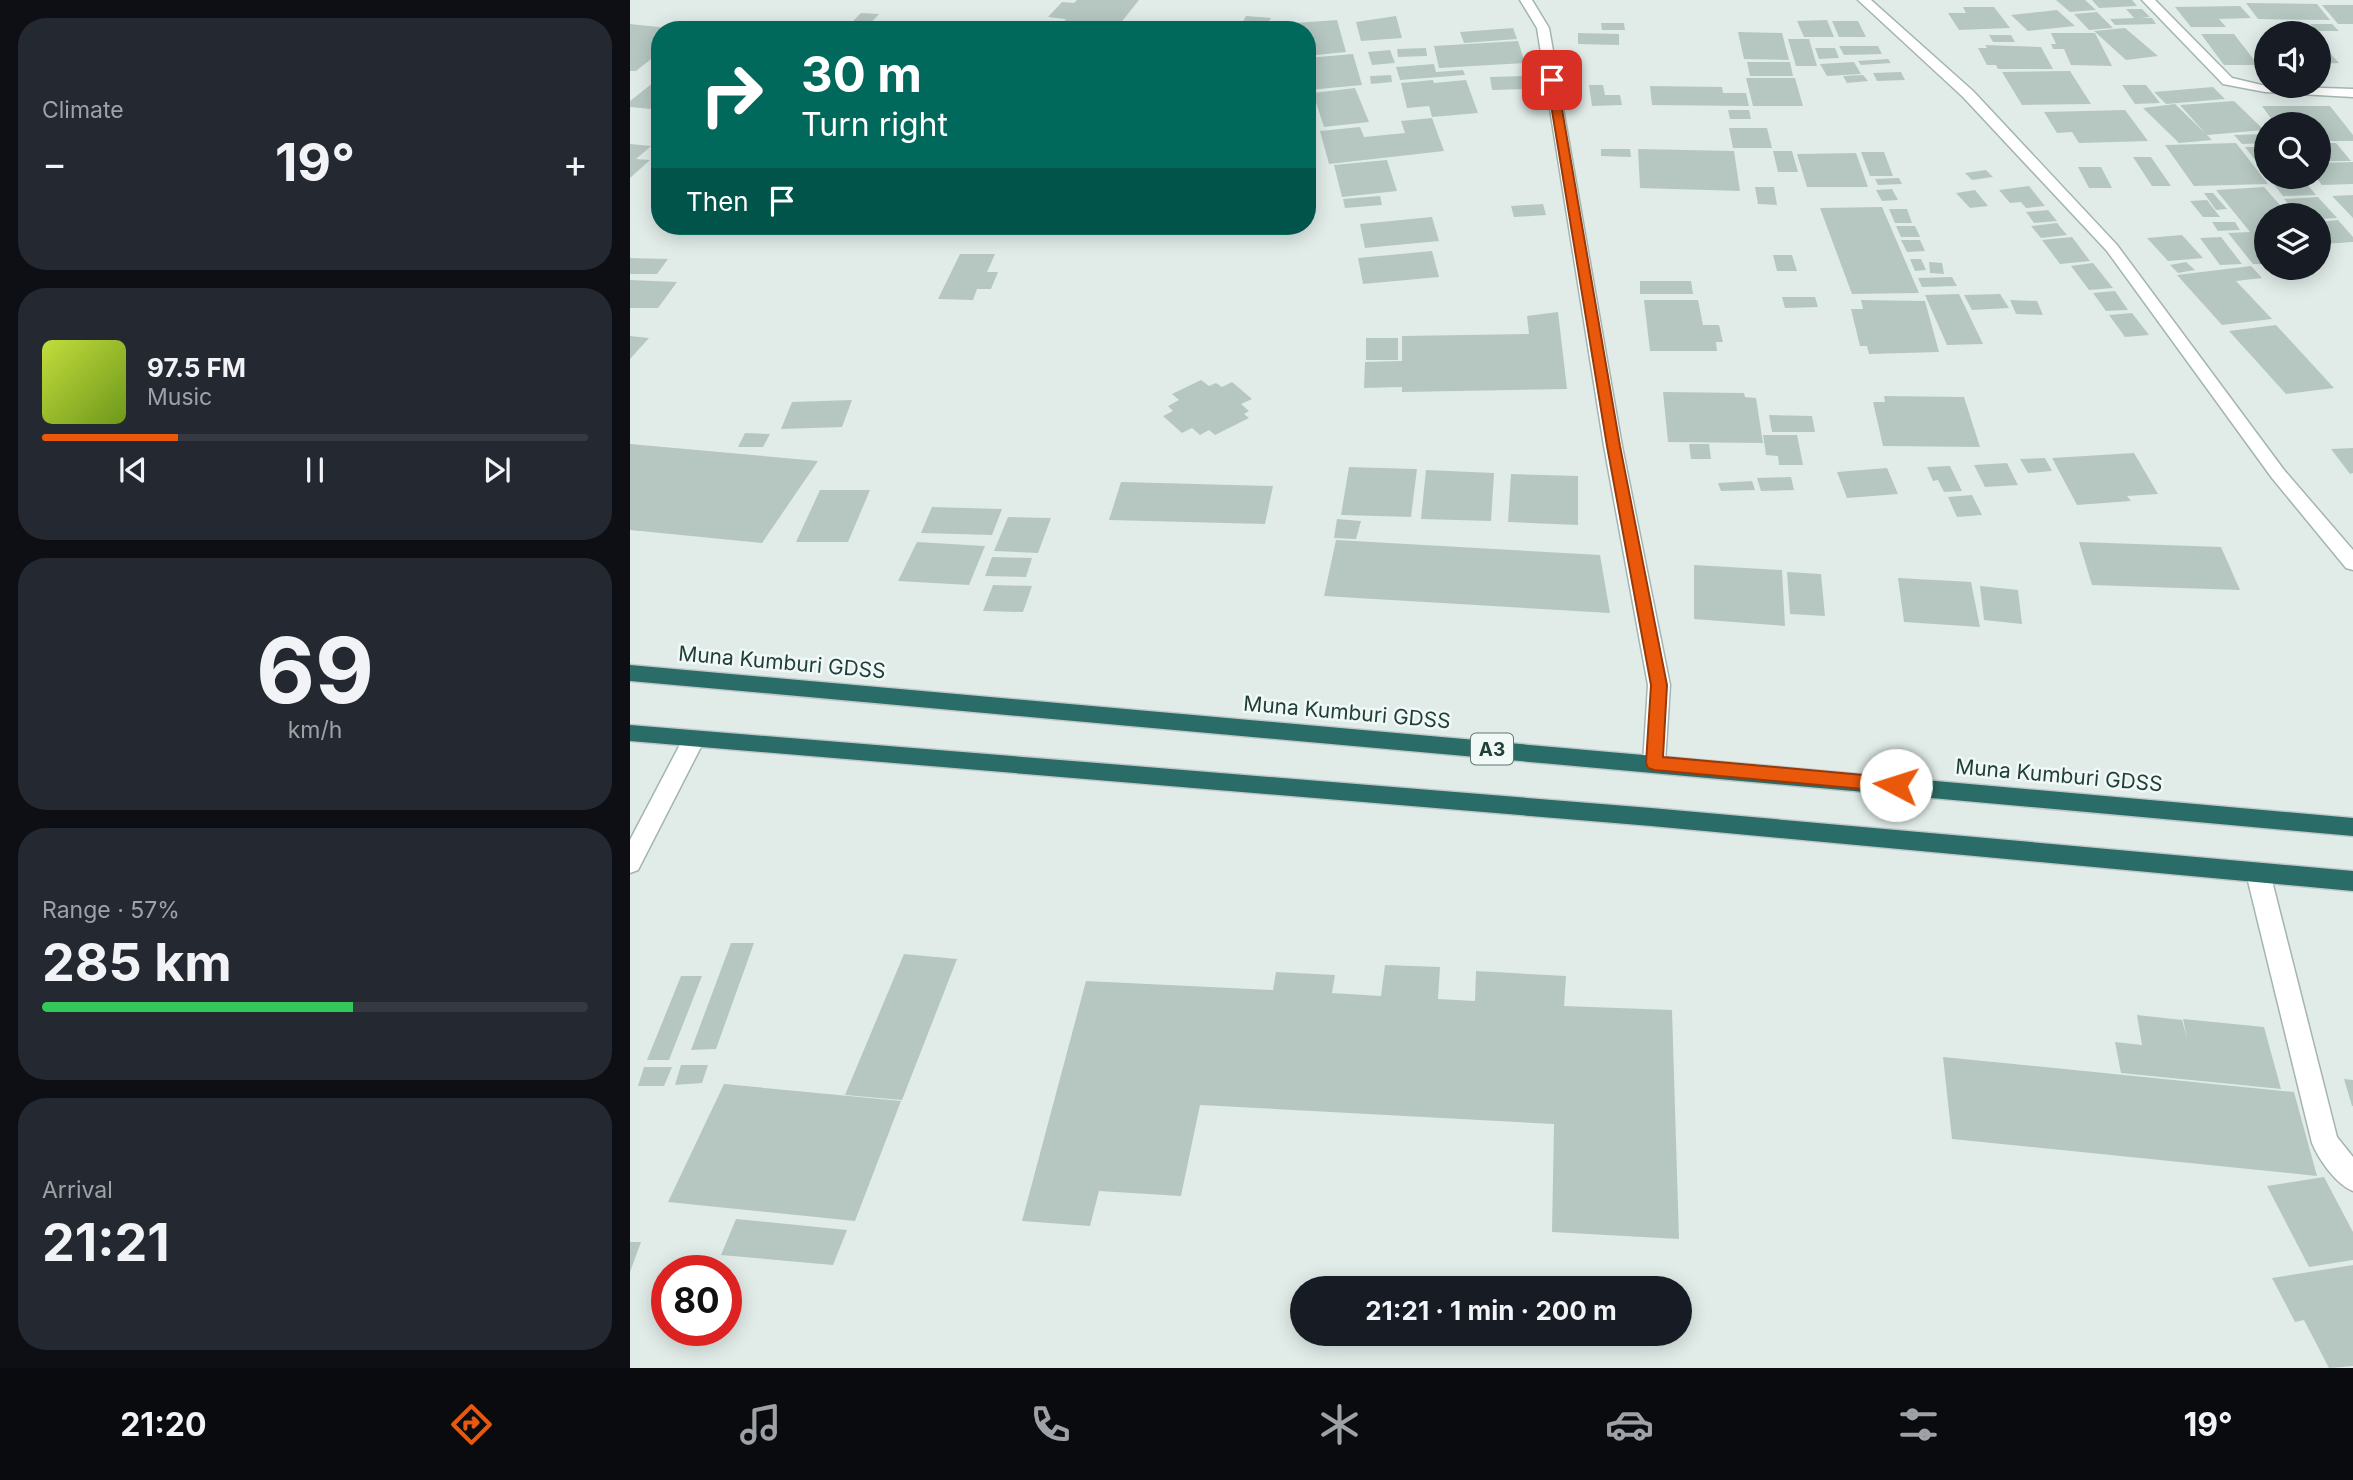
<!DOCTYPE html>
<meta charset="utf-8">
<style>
:root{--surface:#171b24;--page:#242831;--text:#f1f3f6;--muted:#9ea1a6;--line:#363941;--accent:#ea580c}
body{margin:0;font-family:Inter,sans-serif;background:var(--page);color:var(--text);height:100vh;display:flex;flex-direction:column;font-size:26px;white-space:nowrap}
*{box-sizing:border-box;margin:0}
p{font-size:23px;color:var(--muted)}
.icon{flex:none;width:38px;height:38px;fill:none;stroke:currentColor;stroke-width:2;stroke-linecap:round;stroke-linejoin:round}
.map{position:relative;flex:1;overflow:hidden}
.details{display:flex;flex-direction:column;gap:18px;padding:18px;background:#0d0f14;width:630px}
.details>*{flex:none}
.top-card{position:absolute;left:21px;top:21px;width:665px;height:214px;border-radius:28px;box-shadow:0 4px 18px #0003;background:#00695c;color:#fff;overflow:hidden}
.controls{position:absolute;left:1624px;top:21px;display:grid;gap:14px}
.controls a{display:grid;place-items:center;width:77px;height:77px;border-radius:50%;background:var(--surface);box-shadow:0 4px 18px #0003;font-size:35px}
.speed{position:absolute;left:21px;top:1255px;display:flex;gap:14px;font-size:35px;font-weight:700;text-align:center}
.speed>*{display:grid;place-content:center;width:91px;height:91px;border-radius:50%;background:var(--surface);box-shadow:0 4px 18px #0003;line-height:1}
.speed .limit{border:10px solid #d22;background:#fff;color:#111}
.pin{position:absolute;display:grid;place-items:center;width:60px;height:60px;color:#fff;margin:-30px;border-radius:14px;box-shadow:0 4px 10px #0006}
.me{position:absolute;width:77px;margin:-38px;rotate:275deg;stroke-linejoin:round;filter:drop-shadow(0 0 5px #0008)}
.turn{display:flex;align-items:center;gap:24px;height:147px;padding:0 35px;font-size:32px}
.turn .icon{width:91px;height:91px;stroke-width:2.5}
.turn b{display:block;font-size:49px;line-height:60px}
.then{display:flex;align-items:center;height:66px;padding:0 35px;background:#0003;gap:14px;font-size:26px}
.big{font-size:52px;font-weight:700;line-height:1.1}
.details .card{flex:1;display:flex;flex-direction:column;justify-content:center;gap:10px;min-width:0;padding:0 24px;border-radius:28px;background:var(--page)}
.details .dial{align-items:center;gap:0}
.dial b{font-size:91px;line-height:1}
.song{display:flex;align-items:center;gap:21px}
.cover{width:84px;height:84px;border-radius:10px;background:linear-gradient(135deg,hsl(70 70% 55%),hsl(80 70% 35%))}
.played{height:7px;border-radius:4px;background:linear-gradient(90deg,var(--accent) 25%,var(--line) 25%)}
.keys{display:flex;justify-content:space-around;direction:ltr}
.heat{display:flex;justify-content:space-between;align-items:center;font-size:38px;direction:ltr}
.charge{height:10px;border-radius:5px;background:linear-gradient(90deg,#34c759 57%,var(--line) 0)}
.trip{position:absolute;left:660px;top:1276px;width:402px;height:70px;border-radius:35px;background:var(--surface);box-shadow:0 4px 18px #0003;font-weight:700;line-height:70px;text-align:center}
.menu{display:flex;height:112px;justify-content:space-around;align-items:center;background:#090b0e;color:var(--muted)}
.menu .icon{width:49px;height:49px}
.menu .on{color:var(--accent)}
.menu b{font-size:32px;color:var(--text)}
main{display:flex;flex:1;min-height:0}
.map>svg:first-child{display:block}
.building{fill:#b6c7c2}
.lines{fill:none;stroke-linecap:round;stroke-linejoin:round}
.minor-casing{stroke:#a3b4b1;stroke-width:3}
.highway-casing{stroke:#c1c9c8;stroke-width:3}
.minor{fill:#fff;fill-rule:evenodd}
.highway{fill:#2a6c67;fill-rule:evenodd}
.route{fill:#ea580c;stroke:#983908;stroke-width:2}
.labels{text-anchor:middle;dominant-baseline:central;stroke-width:5;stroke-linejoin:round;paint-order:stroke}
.shield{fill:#f1f9f6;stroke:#5f7672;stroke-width:2}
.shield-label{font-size:19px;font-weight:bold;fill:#203e3a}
.street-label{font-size:21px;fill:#203e3a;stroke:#f1f9f6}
</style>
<main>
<section class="details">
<div class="card"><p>Climate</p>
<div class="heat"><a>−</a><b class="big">19°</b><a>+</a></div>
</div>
<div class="card">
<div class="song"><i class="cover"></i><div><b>97.5 FM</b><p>Music</p></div></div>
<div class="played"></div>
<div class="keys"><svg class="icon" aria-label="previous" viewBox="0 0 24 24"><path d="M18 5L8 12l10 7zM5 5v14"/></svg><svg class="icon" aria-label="pause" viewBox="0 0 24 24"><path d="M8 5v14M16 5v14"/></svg><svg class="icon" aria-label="next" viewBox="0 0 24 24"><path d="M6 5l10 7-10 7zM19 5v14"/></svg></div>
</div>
<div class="card dial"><b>69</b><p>km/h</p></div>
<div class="card"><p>Range · 57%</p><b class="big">285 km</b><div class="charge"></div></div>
<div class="card"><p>Arrival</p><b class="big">21:21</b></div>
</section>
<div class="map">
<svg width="1723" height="1368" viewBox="0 0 1723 1368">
<rect width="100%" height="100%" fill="#e1ece9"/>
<g class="building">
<polygon points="447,0 509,0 485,30 430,25 436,19 418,17 432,2 444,3"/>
<polygon points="1426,0 1455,0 1466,10 1440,12"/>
<polygon points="1462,0 1502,0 1507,6 1469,8"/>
<polygon points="1616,3 1687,4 1700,20 1628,19"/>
<polygon points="1692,5 1723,5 1723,24 1708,24"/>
<polygon points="1610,6 1621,18 1589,19 1596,27 1561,27 1545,7"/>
<polygon points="1333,7 1364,7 1380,28 1329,30 1318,13 1336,13"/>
<polygon points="1496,9 1512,9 1520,17 1510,18 1522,18 1526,24 1485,25 1480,19 1504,18"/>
<polygon points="1427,10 1445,26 1398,31 1381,15"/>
<polygon points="1467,12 1483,28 1459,30 1444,14"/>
<polygon points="231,13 249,14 239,25 220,24"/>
<polygon points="616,16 641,18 634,30 608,30"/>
<polygon points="766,16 772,38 731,41 726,22"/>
<polygon points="707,20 716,52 677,56 677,30 666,30 664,23"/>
<polygon points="1197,20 1204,37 1174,37 1167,21"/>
<polygon points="1202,21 1228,21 1236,37 1209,37"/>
<polygon points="971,23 994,23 995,30 972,30"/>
<polygon points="0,24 38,28 30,30 30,52 6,71 0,71"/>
<polygon points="1680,24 1702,24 1709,31 1687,31"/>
<polygon points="883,28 887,39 834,43 830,32"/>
<polygon points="1495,28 1528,56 1496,60 1464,31"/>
<polygon points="1108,32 1152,33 1159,60 1114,59"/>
<polygon points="948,33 989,34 989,45 948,44"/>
<polygon points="1421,33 1465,33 1482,66 1441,65 1434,49 1423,49 1421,44 1426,44"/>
<polygon points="1571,34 1604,34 1628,65 1594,65"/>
<polygon points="1359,35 1381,35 1385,42 1363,42"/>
<polygon points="1158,39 1179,39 1187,66 1166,66"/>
<polygon points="888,41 895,63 809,68 804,46"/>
<polygon points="1689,41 1709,63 1689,64"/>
<polygon points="1355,45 1411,47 1423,69 1368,69 1366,65 1357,65 1348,48 1357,48"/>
<polygon points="1209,46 1248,46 1252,54 1214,55"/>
<polygon points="796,48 797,56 768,57 767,49"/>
<polygon points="1185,48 1205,48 1209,58 1189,59"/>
<polygon points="760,50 765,63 742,65 738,52"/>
<polygon points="723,54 732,85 679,90 677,58"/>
<polygon points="1258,59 1261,63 1231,65 1228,61"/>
<polygon points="1117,62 1160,62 1163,76 1120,76"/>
<polygon points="1224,62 1231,74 1197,76 1190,64"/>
<polygon points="804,64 806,72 833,70 835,75 770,80 766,67"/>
<polygon points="1440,71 1461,104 1392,105 1372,72"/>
<polygon points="1271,72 1275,80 1247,81 1243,73"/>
<polygon points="761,75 762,82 741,84 740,76"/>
<polygon points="1233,75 1238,81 1217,83 1213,76"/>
<polygon points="895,76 896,89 862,90 860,77"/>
<polygon points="1116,78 1165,78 1173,106 1123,106"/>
<polygon points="803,80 804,83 836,80 848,113 802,117 799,106 777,108 771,83"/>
<polygon points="24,82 30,82 30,102 21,109 0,107 0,101"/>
<polygon points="959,85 973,85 975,95 990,95 992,105 962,106"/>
<polygon points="1492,85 1516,85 1530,103 1505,104"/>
<polygon points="1020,86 1092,87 1093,93 1116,93 1119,106 1022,105"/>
<polygon points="1583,87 1595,99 1536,104 1524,92"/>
<polygon points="725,88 739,122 694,127 683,93"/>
<polygon points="1604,101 1634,130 1577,135 1582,140 1549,143 1513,108 1545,104 1575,133 1550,105"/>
<polygon points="1632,106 1700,106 1723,135 1723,141 1689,141 1689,124 1645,124"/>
<polygon points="1098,110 1119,110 1121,119 1100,119"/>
<polygon points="1495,110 1518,141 1449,143 1442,132 1427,133 1414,112"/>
<polygon points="802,118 814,151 699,164 690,131 730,127 734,137 775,133 771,121"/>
<polygon points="1099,128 1137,128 1142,148 1103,148"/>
<polygon points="1636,134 1636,143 1612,144 1604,135"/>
<polygon points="1606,143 1638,184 1564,186 1535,145"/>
<polygon points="1689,143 1706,143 1721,161 1689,161"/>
<polygon points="0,144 21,146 6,159 20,160 0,178"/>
<polygon points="1615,147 1636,147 1636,174"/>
<polygon points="971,149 1000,149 1001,157 971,156"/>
<polygon points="1008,149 1104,151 1110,191 1010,188"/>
<polygon points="1143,151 1162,151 1168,172 1148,172"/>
<polygon points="1231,152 1254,152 1263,176 1240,176"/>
<polygon points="1226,153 1238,187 1177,187 1167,154"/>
<polygon points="1503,157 1521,157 1541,186 1522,186"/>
<polygon points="757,160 767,191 712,197 704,165"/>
<polygon points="1723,162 1723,184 1692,185 1686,177 1689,177 1689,163"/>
<polygon points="1448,167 1471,167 1482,188 1459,188"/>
<polygon points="1356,170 1363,177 1342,180 1335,173"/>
<polygon points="1638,177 1671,177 1686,195 1653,196"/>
<polygon points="1269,178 1272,184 1248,185 1245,179"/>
<polygon points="1399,186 1415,206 1396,208 1391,202 1380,203 1369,190"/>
<polygon points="1125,187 1144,187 1147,205 1128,204"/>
<polygon points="1634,187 1659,215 1636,215 1636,264 1623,264 1598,233 1620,232 1586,190"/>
<polygon points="1262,189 1268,200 1252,201 1246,190"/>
<polygon points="1345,190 1358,206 1340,208 1326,193"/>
<polygon points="1574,193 1583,193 1597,209 1586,210"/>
<polygon points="1723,195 1723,218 1702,196"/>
<polygon points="750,196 752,205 715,208 713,199"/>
<polygon points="1688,197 1707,218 1689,219 1689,215 1669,215 1654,199"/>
<polygon points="1577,200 1590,217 1573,217 1560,201"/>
<polygon points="913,204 916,215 884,217 881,206"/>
<polygon points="1252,207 1289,293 1222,294 1190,208"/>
<polygon points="1259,209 1277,209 1282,223 1265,223"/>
<polygon points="1418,210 1427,221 1404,223 1396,212"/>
<polygon points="802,217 809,241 735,248 730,224"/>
<polygon points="1708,220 1723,237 1723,242 1693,244 1689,239 1689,222"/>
<polygon points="1582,222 1605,222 1610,230 1588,231"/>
<polygon points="1427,223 1437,235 1411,238 1401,226"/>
<polygon points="229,226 272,226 270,231 226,231"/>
<polygon points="1266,226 1285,226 1290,237 1271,237"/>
<polygon points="1552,235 1573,258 1538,261 1517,238"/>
<polygon points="1442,237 1460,261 1430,264 1412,240"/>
<polygon points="1591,237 1612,264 1590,265 1570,238"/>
<polygon points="1271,240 1290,240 1295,251 1277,252"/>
<polygon points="802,251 809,277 733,284 728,258"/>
<polygon points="330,254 365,254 357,272 368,272 361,289 347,289 343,300 308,299"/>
<polygon points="1143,255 1162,255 1167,271 1147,271"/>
<polygon points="0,258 38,259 27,274 0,274"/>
<polygon points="1280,259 1291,259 1296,270 1285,271"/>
<polygon points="1299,262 1312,263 1314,274 1300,273"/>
<polygon points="1556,262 1565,270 1548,273 1540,265"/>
<polygon points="1463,263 1483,288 1459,290 1441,266"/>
<polygon points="1621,266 1632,278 1606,281 1642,319 1592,325 1547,275"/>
<polygon points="1322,277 1327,286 1292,287 1288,278"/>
<polygon points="0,280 47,282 28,308 0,308"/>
<polygon points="1010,281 1061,281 1063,294 1010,294"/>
<polygon points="1485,291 1498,310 1476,311 1463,293"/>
<polygon points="1329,294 1353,344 1317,345 1295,295"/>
<polygon points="1370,294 1379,308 1342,310 1334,295"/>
<polygon points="1152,297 1185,297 1188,307 1155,308"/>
<polygon points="1014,300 1068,300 1073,325 1089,325 1093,342 1086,342 1087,351 1020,351"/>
<polygon points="1231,300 1295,301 1309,352 1239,354 1237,346 1230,346 1221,309 1233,309"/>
<polygon points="1380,300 1407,301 1413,315 1386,314"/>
<polygon points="928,312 937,389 772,392 772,387 734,388 735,362 772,361 772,336 899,334 897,316"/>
<polygon points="1502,313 1519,335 1495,337 1479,315"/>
<polygon points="1646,325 1704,388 1656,394 1599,331"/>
<polygon points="0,336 19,338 0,359"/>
<rect x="736" y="338" width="32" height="22"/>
<polygon points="571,380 579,386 586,383 592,387 602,382 622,399 611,404 619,411 614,414 619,418 585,435 579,430 570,435 562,428 552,433 533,416 543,411 538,406 549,400 542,394"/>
<polygon points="1033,392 1114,393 1115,397 1126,398 1133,443 1038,442"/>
<polygon points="1254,396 1334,397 1350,447 1253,446 1243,402 1255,402"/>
<polygon points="222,400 212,427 151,429 162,402"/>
<polygon points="1139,415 1182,416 1185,432 1142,432"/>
<polygon points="115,433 140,434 133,447 108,447"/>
<polygon points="1133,435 1167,435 1173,465 1149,465 1148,456 1136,455"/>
<polygon points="0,444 188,461 132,543 0,530"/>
<polygon points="1059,444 1079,444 1081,459 1061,459"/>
<polygon points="1723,448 1723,473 1720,474 1701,449"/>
<polygon points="1504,453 1528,494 1497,496 1501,501 1447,505 1422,458"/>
<polygon points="1415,458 1422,471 1398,473 1390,459"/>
<polygon points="1377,463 1388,485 1355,487 1344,465"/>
<polygon points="1320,466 1332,491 1314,492 1308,480 1303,481 1297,467"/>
<polygon points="719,467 787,469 781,517 711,515"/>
<polygon points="1257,468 1268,494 1217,498 1207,472"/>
<polygon points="796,470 864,473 861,521 791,519"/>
<polygon points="881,474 948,476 948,525 878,522"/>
<polygon points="1161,477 1164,490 1131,491 1127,478"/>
<polygon points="1122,481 1125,490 1091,491 1088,483"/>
<polygon points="491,482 643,486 635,524 479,520"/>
<polygon points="190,490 240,490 218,542 166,542"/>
<polygon points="1342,495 1352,515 1327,517 1318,497"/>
<polygon points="302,507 372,509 362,535 291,533"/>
<polygon points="378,517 421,518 408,553 364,551"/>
<polygon points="707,519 731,521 726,539 704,538"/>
<polygon points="706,540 970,555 980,613 694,596"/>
<polygon points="287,542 355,546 339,585 268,581"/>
<polygon points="1449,542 1591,547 1610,590 1462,585"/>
<polygon points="362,557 402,558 396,577 355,576"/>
<polygon points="1064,565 1152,570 1155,626 1064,619"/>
<polygon points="1157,572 1191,574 1195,616 1160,614"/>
<polygon points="1268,578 1341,582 1350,627 1274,622"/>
<polygon points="363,585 402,586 393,612 353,611"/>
<polygon points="1350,586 1388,590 1392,624 1354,620"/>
<polygon points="101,943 124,943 86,1049 61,1050"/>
<polygon points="274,954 327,959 272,1100 215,1095"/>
<polygon points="755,965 810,967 808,999 845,1001 846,971 936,976 934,1006 1042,1010 1049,1239 922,1232 924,1124 570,1105 551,1196 469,1191 460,1226 392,1221 456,981 643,990 646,972 705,975 702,993 751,996"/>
<polygon points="51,976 72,976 39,1060 17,1060"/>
<polygon points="1507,1015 1552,1020 1557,1038 1553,1019 1634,1027 1651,1089 1491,1073 1485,1042 1512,1045"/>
<polygon points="1313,1057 1664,1092 1687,1176 1322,1139"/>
<polygon points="51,1065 78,1065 72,1083 45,1085"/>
<polygon points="14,1067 42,1067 34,1086 8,1086"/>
<polygon points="1714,1079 1723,1080 1723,1106 1722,1106"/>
<polygon points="94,1084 271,1101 225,1221 38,1202"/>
<polygon points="1694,1177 1723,1232 1723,1260 1679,1267 1637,1186"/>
<polygon points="106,1219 217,1230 203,1265 91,1255"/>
<polygon points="0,1242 11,1242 0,1272"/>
<polygon points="1723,1265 1723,1366 1699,1368 1674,1320 1665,1322 1642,1278"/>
</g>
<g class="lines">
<g class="minor-casing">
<g id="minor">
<polygon points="890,0 902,0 919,28 992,446 1040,685 1035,763 1032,769 1024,772 1016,769 1013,763 1018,685 974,446 907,28"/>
<polygon points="1228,0 1241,0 1343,91 1487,245 1654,470 1723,550 1723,570 1716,568 1642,478 1477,251 1333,97"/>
<polygon points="1512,0 1525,0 1602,78 1636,86 1723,89 1723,97 1635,92 1593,84"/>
<polygon points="64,731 72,733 75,739 8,870 0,873 0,840 56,733"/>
<path d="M1628,863L1636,866L1640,873L1707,1137L1723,1157V1191C1706,1184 1689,1160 1682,1143L1616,873L1620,866Z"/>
</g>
</g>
<g class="highway-casing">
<g id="highway">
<polygon points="0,665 1723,818 1723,836 0,681"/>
<polygon points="0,725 1021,808 1723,871 1723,891 1021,826 0,741"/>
</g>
</g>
<use href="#minor" class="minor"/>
<use href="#highway" class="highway"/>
</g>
<polygon class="route" points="922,77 927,80 990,446 1037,685 1033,757 1266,778 1272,780 1275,785 1272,790 1266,792 1024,770 1018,768 1016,763 1021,685 977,446 917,80"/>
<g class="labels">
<rect class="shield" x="841" y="733.5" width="42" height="31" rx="5"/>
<g class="shield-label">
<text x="862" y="749">A3</text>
</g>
<g class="street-label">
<text transform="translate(152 662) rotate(5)">Muna Kumburi GDSS</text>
<text transform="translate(717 712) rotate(5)">Muna Kumburi GDSS</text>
<text transform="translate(1429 775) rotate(5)">Muna Kumburi GDSS</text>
</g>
</g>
</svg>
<div class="controls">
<a><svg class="icon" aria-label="sound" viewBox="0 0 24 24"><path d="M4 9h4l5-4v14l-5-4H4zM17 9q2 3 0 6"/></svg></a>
<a><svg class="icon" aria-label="search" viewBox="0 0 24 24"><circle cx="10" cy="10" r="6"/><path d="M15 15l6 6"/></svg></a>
<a><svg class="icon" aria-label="layers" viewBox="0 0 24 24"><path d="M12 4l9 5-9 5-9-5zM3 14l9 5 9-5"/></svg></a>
</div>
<div class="speed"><div class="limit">80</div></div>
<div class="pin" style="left:922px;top:80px;background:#d93025"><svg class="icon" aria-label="arrive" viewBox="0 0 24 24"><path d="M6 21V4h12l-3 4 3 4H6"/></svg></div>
<svg class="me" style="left:1266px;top:785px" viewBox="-20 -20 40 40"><circle r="19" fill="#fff"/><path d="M0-13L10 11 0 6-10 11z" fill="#ea580c"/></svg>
<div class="trip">21:21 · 1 min · 200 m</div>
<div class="top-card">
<div class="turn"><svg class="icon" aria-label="right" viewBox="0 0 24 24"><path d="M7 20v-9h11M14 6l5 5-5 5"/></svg><div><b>30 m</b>Turn right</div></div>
<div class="then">Then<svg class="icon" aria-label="arrive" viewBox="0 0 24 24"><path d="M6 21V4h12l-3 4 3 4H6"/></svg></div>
</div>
</div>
</main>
<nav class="menu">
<b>21:20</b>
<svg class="icon on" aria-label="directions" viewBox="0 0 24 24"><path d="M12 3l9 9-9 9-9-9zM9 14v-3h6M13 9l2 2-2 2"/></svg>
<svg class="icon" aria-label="music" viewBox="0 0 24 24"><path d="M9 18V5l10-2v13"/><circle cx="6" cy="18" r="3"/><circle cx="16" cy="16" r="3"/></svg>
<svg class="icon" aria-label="phone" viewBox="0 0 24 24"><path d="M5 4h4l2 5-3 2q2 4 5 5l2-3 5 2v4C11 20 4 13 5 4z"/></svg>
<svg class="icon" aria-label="climate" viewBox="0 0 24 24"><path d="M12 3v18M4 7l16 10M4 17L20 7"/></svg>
<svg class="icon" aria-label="car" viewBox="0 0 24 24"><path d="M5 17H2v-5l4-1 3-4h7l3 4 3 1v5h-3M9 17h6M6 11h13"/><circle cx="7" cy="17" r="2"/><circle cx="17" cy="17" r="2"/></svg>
<svg class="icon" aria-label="filters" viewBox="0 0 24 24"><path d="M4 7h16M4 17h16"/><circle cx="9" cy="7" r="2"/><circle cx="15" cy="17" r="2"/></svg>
<b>19°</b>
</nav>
